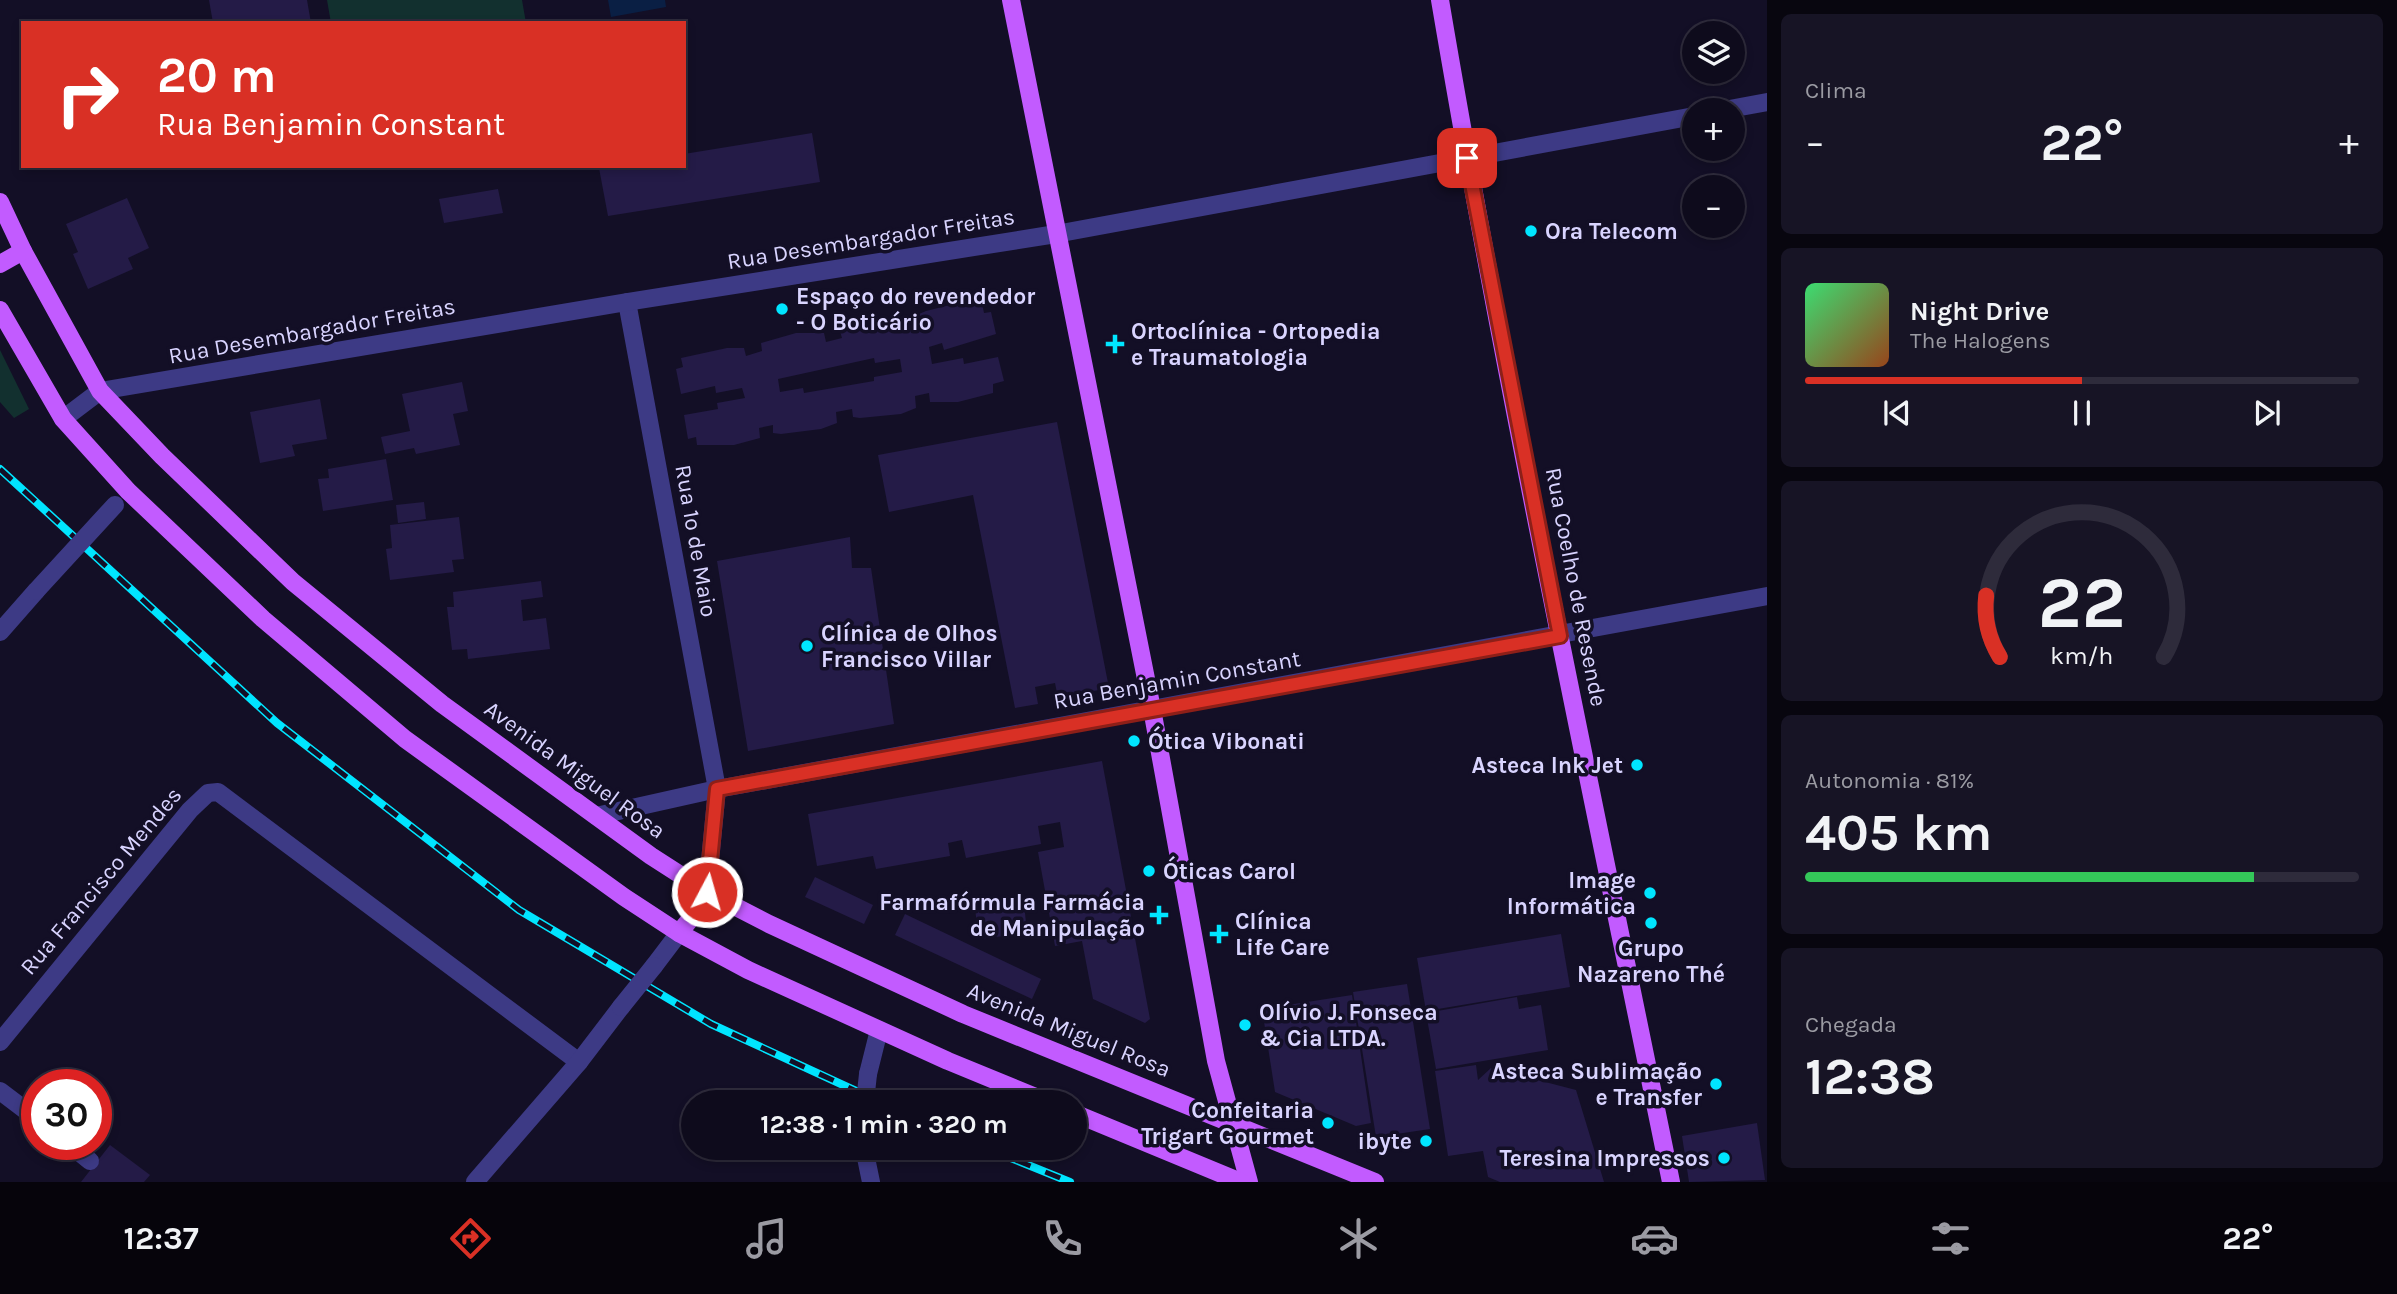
<!DOCTYPE html>
<html lang="pt">
<meta charset="utf-8">
<style>
:root{--surface:#0e0b1c;--page:#171425;--text:#f1f3f6;--muted:#9b9ba3;--line:#2e2b3b;--accent:#d93025}
body{margin:0;font-family:Karla,sans-serif;background:var(--page);color:var(--text);height:100vh;display:flex;flex-direction:column;font-size:26px;white-space:nowrap}
*{box-sizing:border-box;margin:0}
p{font-size:23px;color:var(--muted)}
.icon{flex:none;width:38px;height:38px;fill:none;stroke:currentColor;stroke-width:2;stroke-linecap:round;stroke-linejoin:round}
.map{position:relative;flex:1;overflow:hidden}
.sheet{display:flex;flex-direction:column;gap:14px;padding:14px;background:#08060f;width:630px}
.sheet>*{flex:none}
.banner{position:absolute;left:21px;top:21px;width:665px;height:147px;border-radius:0px;box-shadow:0 4px 10px #0003,0 0 0 2px var(--line);background:#d93025;color:#fff;overflow:hidden}
.fabs{position:absolute;left:1682px;top:21px;display:grid;gap:14px}
.fabs a{display:grid;place-items:center;width:63px;height:63px;border-radius:50%;background:var(--surface);box-shadow:0 4px 10px #0003,0 0 0 2px var(--line);font-size:35px}
.speed{position:absolute;left:21px;top:1069px;display:flex;gap:14px;font-size:35px;font-weight:700;text-align:center}
.speed>*{display:grid;place-content:center;width:91px;height:91px;border-radius:50%;background:var(--surface);box-shadow:0 4px 10px #0003,0 0 0 2px var(--line);line-height:1}
.speed .limit{border:10px solid #d22;background:#fff;color:#111}
.pin{position:absolute;display:grid;place-items:center;width:60px;height:60px;color:#fff;margin:-30px;border-radius:14px;box-shadow:0 4px 10px #0006}
.me{position:absolute;width:77px;margin:-38px;rotate:6deg;stroke-linejoin:round;filter:drop-shadow(0 0 5px #0008)}
.turn{display:flex;align-items:center;gap:24px;height:147px;padding:0 21px;font-size:32px}
.turn .icon{width:91px;height:91px;stroke-width:2.5}
.turn b{display:block;font-size:49px;line-height:60px}
.big{font-size:52px;font-weight:700;line-height:1.1}
.sheet .widget{flex:1;display:flex;flex-direction:column;justify-content:center;gap:10px;min-width:0;padding:0 24px;border-radius:10px;background:var(--page)}
.sheet .dial{align-items:center;gap:0}
.dial svg{height:182px;overflow:visible;fill:none;stroke:var(--line);stroke-width:7;stroke-linecap:round;text-anchor:middle}
.dial text{fill:var(--text);stroke:none}
.song{display:flex;align-items:center;gap:21px}
.cover{width:84px;height:84px;border-radius:10px;background:linear-gradient(135deg,hsl(140 70% 55%),hsl(20 70% 35%))}
.played{height:7px;border-radius:4px;background:linear-gradient(90deg,var(--accent) 50%,var(--line) 50%)}
.keys{display:flex;justify-content:space-around;direction:ltr}
.heat{display:flex;justify-content:space-between;align-items:center;font-size:38px;direction:ltr}
.charge{height:10px;border-radius:5px;background:linear-gradient(90deg,#34c759 81%,var(--line) 0)}
.trip{position:absolute;left:681px;top:1090px;width:406px;height:70px;border-radius:35px;background:var(--surface);box-shadow:0 4px 10px #0003,0 0 0 2px var(--line);font-weight:700;line-height:70px;text-align:center}
.tabs{display:flex;height:112px;justify-content:space-around;align-items:center;background:#06040b;color:var(--muted)}
.tabs .icon{width:49px;height:49px}
.tabs .on{color:var(--accent)}
.tabs b{font-size:32px;color:var(--text)}
main{display:flex;flex:1;min-height:0}
.map>svg:first-child{display:block}
.green{fill:#12302f}
.water{fill:#0a1f44}
.building{fill:#241b47;fill-rule:evenodd}
.lines{fill:none;stroke-linecap:round;stroke-linejoin:round}
.minor{stroke:#3d3a85;stroke-width:18}
.major{stroke:#c25bff;stroke-width:18}
.rail-casing{stroke:#00e5ff;stroke-width:8}
.rail{stroke:#130f26;stroke-width:5;stroke-dasharray:16;stroke-linecap:butt}
.minor-bridge{stroke:#3d3a85;stroke-width:18}
.route-casing{stroke:#8d1f18;stroke-width:18}
.route{stroke:#d93025;stroke-width:12}
.poi-dot{fill:#00e5ff;stroke:#130f26;stroke-width:2.5}
.labels{text-anchor:middle;dominant-baseline:central;stroke-width:7;stroke-linejoin:round;paint-order:stroke}
.poi-label{font-size:23px;font-weight:bold;fill:#d9d4ff;stroke:#130f26;text-anchor:start}
.street-label{font-size:23px;fill:#d9d4ff;stroke:#130f26}
</style>
<main>
<div class="map">
<svg width="1767" height="1182" viewBox="0 0 1767 1182">
<rect width="100%" height="100%" fill="#130f26"/>
<g class="green">
<polygon points="327,0 522,0 526,23 331,23"/>
<polygon points="0,350 29,409 14,418 0,402"/>
</g>
<polygon class="water" points="608,0 665,0 666,7 611,17"/>
<g class="building">
<polygon points="209,0 307,0 311,23 213,23"/>
<polygon points="812,133 820,182 608,216 599,168 684,166 684,154"/>
<polygon points="498,189 503,213 444,223 439,199"/>
<polygon points="127,198 149,248 128,258 133,269 88,289 73,254 78,252 66,224"/>
<path d="M982,303L984,313L991,312L996,334L944,350L942,343L929,347L932,364L963,358L964,364L998,357L1004,381L993,384V393L958,402H930L929,393L915,396L916,408L901,414L860,418L853,417L852,409L836,412L837,423L821,429L781,434L773,433V425L759,428L760,438L734,445H697L696,437L688,439L684,415L718,409L717,403L745,398L742,388L716,393L715,386L681,394L676,369L683,367L681,358L727,348H744L746,356L762,351L761,343L796,333H824L826,342L842,338L839,328L866,319L902,317L904,327L921,322L919,314L926,311L954,304ZM874,358L875,363L900,359L902,372L874,377V381L804,393L803,388L780,392L778,379Z"/>
<polygon points="462,382 468,411 453,414 460,445 416,454 414,448 385,454 381,437 410,431 402,394"/>
<polygon points="320,399 327,439 292,445 295,456 260,463 250,412"/>
<polygon points="1057,422 1109,688 1058,698 1055,683 1035,687 1038,704 1015,708 973,495 889,512 878,455"/>
<polygon points="386,459 393,500 323,511 318,479 329,478 328,469"/>
<polygon points="424,502 426,519 398,523 396,505"/>
<polygon points="459,517 464,559 452,560 454,572 390,580 386,549 392,548 390,525"/>
<polygon points="850,537 852,568 871,568 894,724 748,751 717,561"/>
<polygon points="541,581 543,597 521,600 523,621 546,618 550,649 468,659 467,649 452,650 447,607 454,607 453,592"/>
<polygon points="1102,761 1150,1019 1145,1023 1093,999 1082,941 1055,946 1038,852 1064,847 1060,822 1038,826 1041,844 966,858 962,840 948,843 950,856 876,869 873,856 817,866 808,814"/>
<polygon points="815,877 873,905 864,924 805,897"/>
<polygon points="1024,903 1027,933 979,939 975,909"/>
<polygon points="905,914 1041,979 1032,999 895,935"/>
<polygon points="1561,934 1570,987 1426,1011 1417,958"/>
<polygon points="1407,984 1430,1129 1376,1137 1353,992"/>
<polygon points="1352,995 1371,1123 1356,1126 1275,1092 1262,1009"/>
<polygon points="1517,997 1519,1009 1541,1005 1548,1050 1436,1069 1426,1013"/>
<polygon points="1476,1065 1478,1080 1491,1068 1576,1090 1604,1182 1500,1182 1488,1177 1483,1151 1448,1156 1435,1071"/>
<polygon points="1757,1123 1765,1180 1689,1182 1682,1136"/>
<polygon points="110,1145 150,1175 144,1182 81,1182"/>
</g>
<g class="lines">
<g class="minor">
<polyline points="1724,110 1767,102"/>
<polyline points="627,302 717,789 707,892"/>
<polyline points="63,419 100,391 627,302 1056,234 1694,116"/>
<polyline points="0,632 36,591"/>
<polyline points="596,816 717,789 1767,596"/>
<polyline points="654,966 679,933"/>
<polyline points="0,1042 190,810 208,793 218,792 579,1062"/>
<polyline points="868,1074 879,1030"/>
<polyline points="0,1091 37,1119"/>
<polyline points="69,1144 90,1161"/>
<polyline points="864,1148 871,1182"/>
<polyline points="475,1182 579,1062 621,1007"/>
</g>
<g class="major">
<polyline points="1011,0 1152,709 1216,1061 1249,1182"/>
<path d="M1440,0C1507,396 1591,789 1671,1182"/>
<polyline points="0,202 23,251 100,391 162,456 293,582 442,704 651,856 707,892 769,924 963,1014 1375,1182"/>
<polyline points="0,264 23,251"/>
<polyline points="0,310 63,419 128,491 263,619 405,739 624,897 679,933 748,970 948,1061 1048,1102"/>
<polyline points="679,933 696,912 707,892"/>
<polyline points="1074,1113 1241,1182"/>
</g>
<g class="rail-casing">
<g id="rail">
<polyline points="0,469 277,723 519,910 711,1024 880,1102"/>
<polyline points="986,1148 1070,1182"/>
</g>
</g>
<use href="#rail" class="rail"/>
<g class="minor-bridge">
<polyline points="36,591 115,505"/>
<polyline points="621,1007 654,966"/>
<polyline points="865,1102 868,1074"/>
</g>
</g>
<g class="lines">
<g class="route-casing">
<polyline id="route" points="707,892 717,789 1560,636 1467,158"/>
</g>
<use href="#route" class="route"/>
</g>
<g class="poi-dot">
<circle cx="1531" cy="231" r="7"/>
<circle cx="782" cy="309" r="7"/>
<path d="M1111.5 333.5h7v7h7v7h-7v7h-7v-7h-7v-7h7z"/>
<circle cx="807" cy="646" r="7"/>
<circle cx="1134" cy="741" r="7"/>
<circle cx="1637" cy="765" r="7"/>
<circle cx="1149" cy="871" r="7"/>
<circle cx="1650" cy="893" r="7"/>
<path d="M1155.5 904.5h7v7h7v7h-7v7h-7v-7h-7v-7h7z"/>
<circle cx="1651" cy="923" r="7"/>
<path d="M1215.5 923.5h7v7h7v7h-7v7h-7v-7h-7v-7h7z"/>
<circle cx="1245" cy="1025" r="7"/>
<circle cx="1716" cy="1084" r="7"/>
<circle cx="1328" cy="1123" r="7"/>
<circle cx="1426" cy="1141" r="7"/>
<circle cx="1724" cy="1158" r="7"/>
</g>
<g class="labels">
<g class="poi-label">
<text x="1545" y="231">Ora Telecom</text>
<text x="796" y="296">Espaço do revendedor<tspan x="796" dy="26">- O Boticário</tspan></text>
<text x="1131" y="331">Ortoclínica - Ortopedia<tspan x="1131" dy="26">e Traumatologia</tspan></text>
<text x="821" y="633">Clínica de Olhos<tspan x="821" dy="26">Francisco Villar</tspan></text>
<text x="1148" y="741">Ótica Vibonati</text>
<text x="1623" y="765" text-anchor="end">Asteca Ink Jet</text>
<text x="1163" y="871">Óticas Carol</text>
<text x="1636" y="880" text-anchor="end">Image<tspan x="1636" dy="26">Informática</tspan></text>
<text x="1145" y="902" text-anchor="end">Farmafórmula Farmácia<tspan x="1145" dy="26">de Manipulação</tspan></text>
<text x="1235" y="921">Clínica<tspan x="1235" dy="26">Life Care</tspan></text>
<text x="1651" y="948" text-anchor="middle">Grupo<tspan x="1651" dy="26">Nazareno Thé</tspan></text>
<text x="1259" y="1012">Olívio J. Fonseca<tspan x="1259" dy="26">&amp; Cia LTDA.</tspan></text>
<text x="1702" y="1071" text-anchor="end">Asteca Sublimação<tspan x="1702" dy="26">e Transfer</tspan></text>
<text x="1314" y="1110" text-anchor="end">Confeitaria<tspan x="1314" dy="26">Trigart Gourmet</tspan></text>
<text x="1412" y="1141" text-anchor="end">ibyte</text>
<text x="1710" y="1158" text-anchor="end">Teresina Impressos</text>
</g>
<g class="street-label">
<text transform="translate(871 239) rotate(-9)">Rua Desembargador Freitas</text>
<text transform="translate(312 331) rotate(-10)">Rua Desembargador Freitas</text>
<text transform="translate(696 541) rotate(80)">Rua 1º de Maio</text>
<text transform="translate(1576 587) rotate(79)">Rua Coelho de Resende</text>
<text transform="translate(1177 680) rotate(-10)">Rua Benjamin Constant</text>
<text transform="translate(575 770) rotate(36)">Avenida Miguel Rosa</text>
<text transform="translate(101 881) rotate(-50)">Rua Francisco Mendes</text>
<text transform="translate(1069 1030) rotate(22)">Avenida Miguel Rosa</text>
</g>
</g>
</svg>
<div class="fabs">
<a><svg class="icon" aria-label="layers" viewBox="0 0 24 24"><path d="M12 4l9 5-9 5-9-5zM3 14l9 5 9-5"/></svg></a>
<a>+</a>
<a>−</a>
</div>
<div class="speed"><div class="limit">30</div></div>
<div class="pin" style="left:1467px;top:158px;background:#d93025"><svg class="icon" aria-label="arrive" viewBox="0 0 24 24"><path d="M6 21V4h12l-3 4 3 4H6"/></svg></div>
<svg class="me" style="left:707px;top:892px" viewBox="-20 -20 40 40"><circle r="17" fill="#d93025" stroke="#fff" stroke-width="3"/><path d="M0-11L8 9 0 5-8 9z" fill="#fff"/></svg>
<div class="trip">12:38 · 1 min · 320 m</div>
<div class="banner">
<div class="turn"><svg class="icon" aria-label="right" viewBox="0 0 24 24"><path d="M7 20v-9h11M14 6l5 5-5 5"/></svg><div><b>20 m</b>Rua Benjamin Constant</div></div>
</div>
</div>
<section class="sheet">
<div class="widget"><p>Clima</p>
<div class="heat"><a>−</a><b class="big">22°</b><a>+</a></div>
</div>
<div class="widget">
<div class="song"><i class="cover"></i><div><b>Night Drive</b><p>The Halogens</p></div></div>
<div class="played"></div>
<div class="keys"><svg class="icon" aria-label="previous" viewBox="0 0 24 24"><path d="M18 5L8 12l10 7zM5 5v14"/></svg><svg class="icon" aria-label="pause" viewBox="0 0 24 24"><path d="M8 5v14M16 5v14"/></svg><svg class="icon" aria-label="next" viewBox="0 0 24 24"><path d="M6 5l10 7-10 7zM19 5v14"/></svg></div>
</div>
<div class="widget dial"><svg viewBox="0 0 100 80">
<path d="M14 69A42 42 0 1 1 86 69"/>
<path d="M14 69A42 42 0 0 1 8 42" stroke="#d93025"/>
<text x="50" y="56" font-size="32" font-weight="700">22</text>
<text x="50" y="72" font-size="11">km/h</text>
</svg></div>
<div class="widget"><p>Autonomia · 81%</p><b class="big">405 km</b><div class="charge"></div></div>
<div class="widget"><p>Chegada</p><b class="big">12:38</b></div>
</section>
</main>
<nav class="tabs">
<b>12:37</b>
<svg class="icon on" aria-label="directions" viewBox="0 0 24 24"><path d="M12 3l9 9-9 9-9-9zM9 14v-3h6M13 9l2 2-2 2"/></svg>
<svg class="icon" aria-label="music" viewBox="0 0 24 24"><path d="M9 18V5l10-2v13"/><circle cx="6" cy="18" r="3"/><circle cx="16" cy="16" r="3"/></svg>
<svg class="icon" aria-label="phone" viewBox="0 0 24 24"><path d="M5 4h4l2 5-3 2q2 4 5 5l2-3 5 2v4C11 20 4 13 5 4z"/></svg>
<svg class="icon" aria-label="climate" viewBox="0 0 24 24"><path d="M12 3v18M4 7l16 10M4 17L20 7"/></svg>
<svg class="icon" aria-label="car" viewBox="0 0 24 24"><path d="M5 17H2v-5l4-1 3-4h7l3 4 3 1v5h-3M9 17h6M6 11h13"/><circle cx="7" cy="17" r="2"/><circle cx="17" cy="17" r="2"/></svg>
<svg class="icon" aria-label="filters" viewBox="0 0 24 24"><path d="M4 7h16M4 17h16"/><circle cx="9" cy="7" r="2"/><circle cx="15" cy="17" r="2"/></svg>
<b>22°</b>
</nav>
